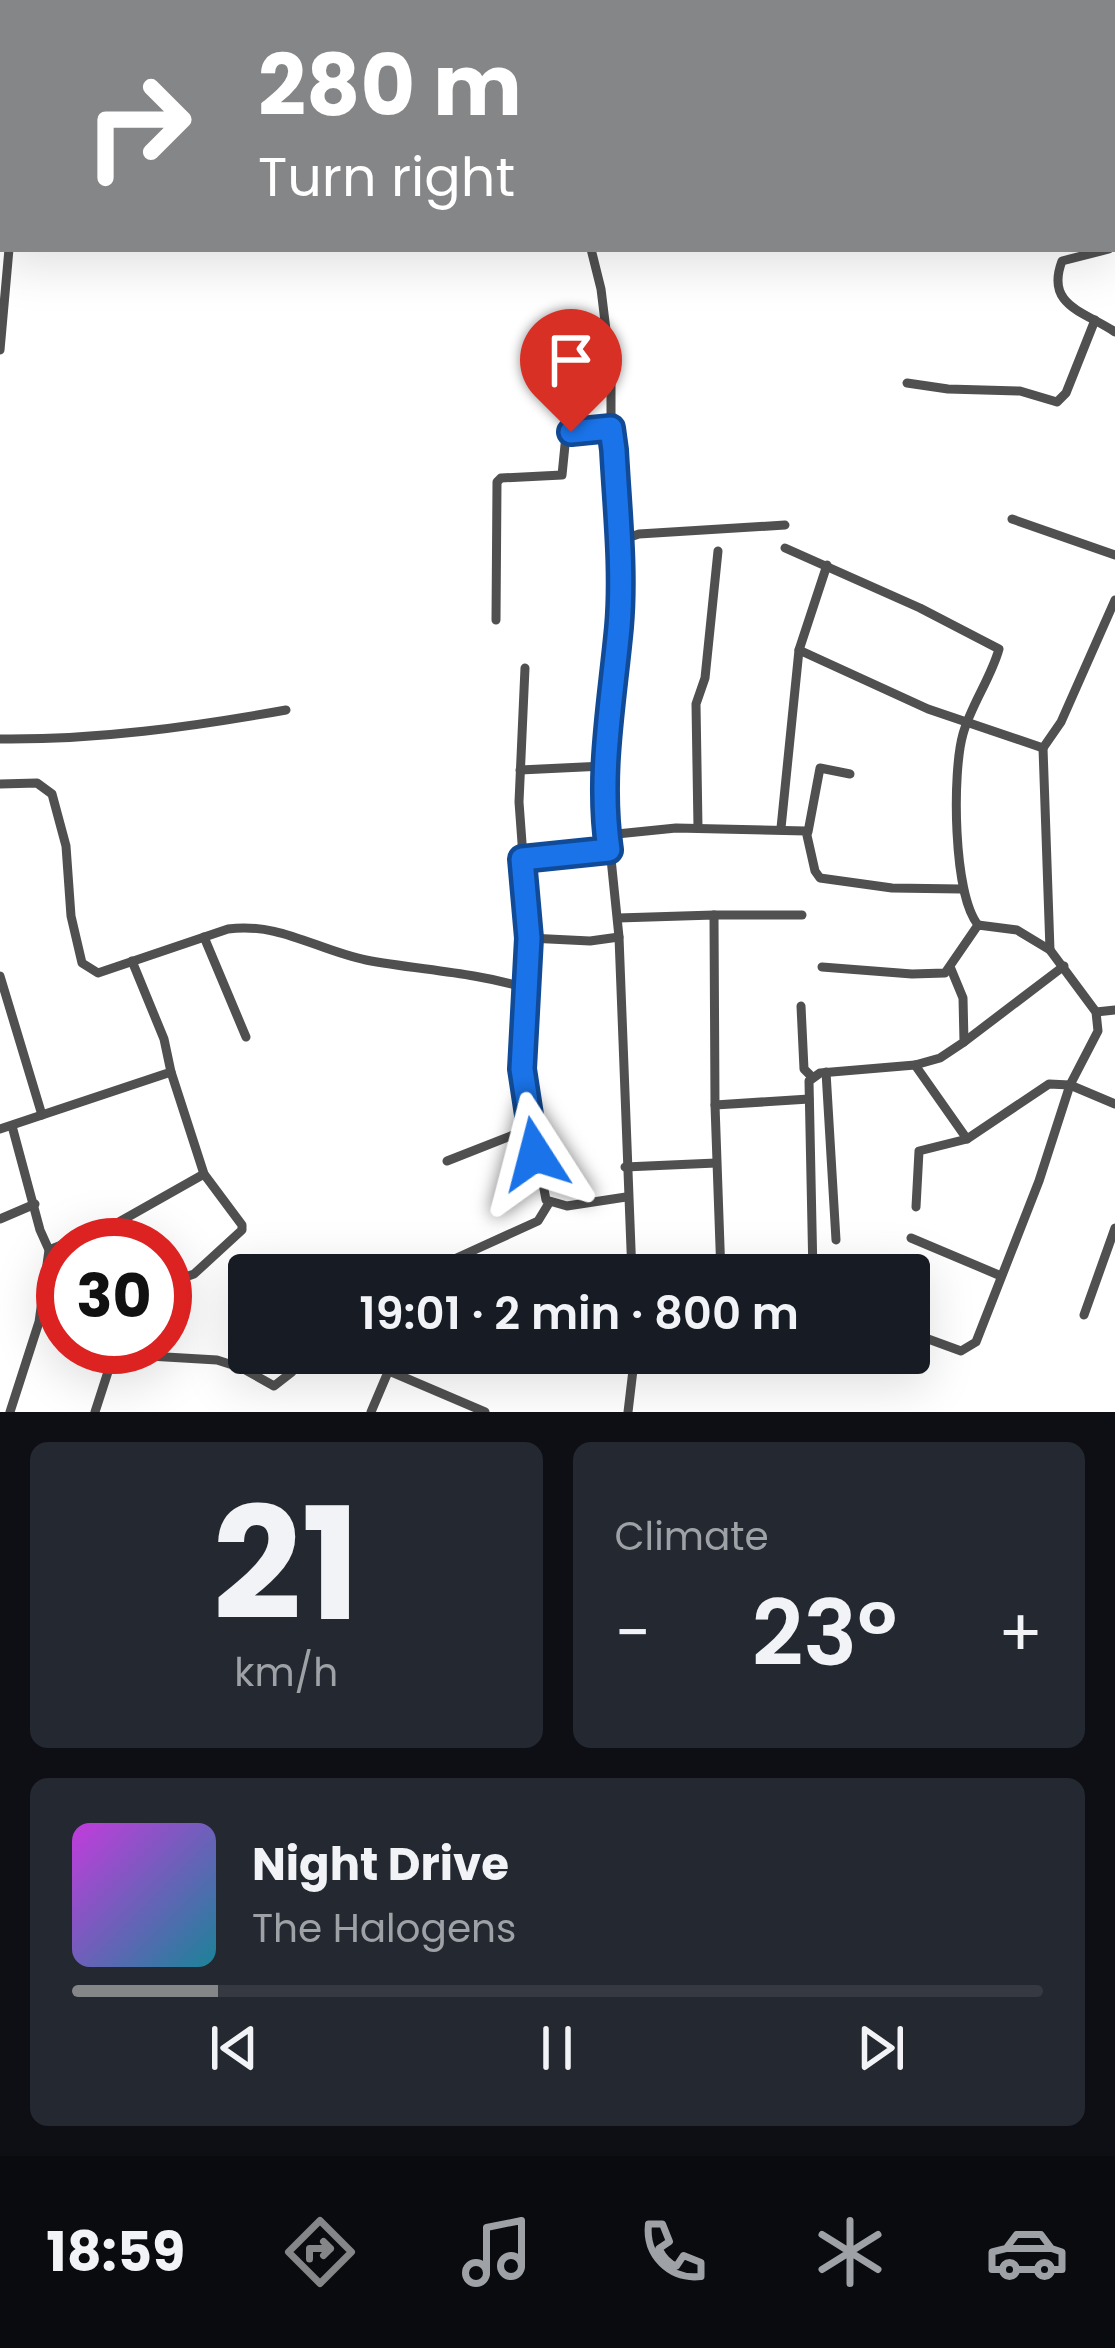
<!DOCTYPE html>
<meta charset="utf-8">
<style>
:root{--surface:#171b24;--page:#242831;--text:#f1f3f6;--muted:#9ea1a6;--line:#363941;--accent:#858687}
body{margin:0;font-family:Poppins,sans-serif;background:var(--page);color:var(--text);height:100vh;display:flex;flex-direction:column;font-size:45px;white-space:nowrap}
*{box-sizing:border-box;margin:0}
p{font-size:39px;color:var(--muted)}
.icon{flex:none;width:66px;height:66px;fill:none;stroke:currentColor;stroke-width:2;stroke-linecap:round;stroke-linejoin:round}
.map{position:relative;height:1412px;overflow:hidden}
.sheet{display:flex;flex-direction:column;gap:30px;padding:30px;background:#0d0f14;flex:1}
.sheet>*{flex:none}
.hud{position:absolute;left:0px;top:0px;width:1116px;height:252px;box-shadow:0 12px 48px #0002;background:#858687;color:#fff;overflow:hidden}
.speed{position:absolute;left:36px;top:1218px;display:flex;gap:24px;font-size:60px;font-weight:700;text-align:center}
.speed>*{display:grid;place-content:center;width:156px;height:156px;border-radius:50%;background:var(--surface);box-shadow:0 12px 48px #0002;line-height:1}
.speed .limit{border:18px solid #d22;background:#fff;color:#111}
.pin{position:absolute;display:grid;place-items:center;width:102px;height:102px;color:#fff;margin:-123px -51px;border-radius:50% 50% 50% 0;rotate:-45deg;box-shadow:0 0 12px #0007}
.pin .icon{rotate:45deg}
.me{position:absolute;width:132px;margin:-66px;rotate:351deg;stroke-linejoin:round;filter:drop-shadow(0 0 9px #0008)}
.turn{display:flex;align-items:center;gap:42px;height:252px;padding:0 60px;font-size:54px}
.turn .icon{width:156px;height:156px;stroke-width:2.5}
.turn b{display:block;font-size:84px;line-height:102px}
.big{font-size:90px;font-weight:600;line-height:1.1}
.sheet .card{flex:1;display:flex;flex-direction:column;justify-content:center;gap:18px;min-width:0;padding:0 42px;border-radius:18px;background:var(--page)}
.sheet .dial{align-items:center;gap:0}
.dial b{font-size:156px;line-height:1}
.song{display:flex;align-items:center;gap:36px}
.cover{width:144px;height:144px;border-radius:18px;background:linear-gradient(135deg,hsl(290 70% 55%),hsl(190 70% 35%))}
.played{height:12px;border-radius:6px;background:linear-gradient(90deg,var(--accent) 15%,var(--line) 15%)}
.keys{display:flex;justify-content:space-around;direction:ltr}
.heat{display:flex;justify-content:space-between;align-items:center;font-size:66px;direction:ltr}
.sheet .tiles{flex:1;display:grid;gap:30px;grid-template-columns:1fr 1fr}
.card:last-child{grid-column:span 2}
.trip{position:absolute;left:228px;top:1254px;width:702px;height:120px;border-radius:12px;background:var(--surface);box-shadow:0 12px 48px #0002;font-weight:600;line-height:120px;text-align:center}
.tabs{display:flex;height:192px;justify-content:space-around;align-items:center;background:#090b0e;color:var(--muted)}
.tabs .icon{width:84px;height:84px}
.tabs .on{color:var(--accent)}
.tabs b{font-size:54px;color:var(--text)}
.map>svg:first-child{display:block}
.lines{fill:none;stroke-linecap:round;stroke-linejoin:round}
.minor{stroke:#505050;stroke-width:9}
.route-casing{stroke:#114b97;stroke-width:30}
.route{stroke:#1a73e8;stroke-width:21}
</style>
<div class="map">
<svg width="1115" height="1412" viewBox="0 0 1115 1412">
<rect width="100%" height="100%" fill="#fff"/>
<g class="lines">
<g class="minor">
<polyline points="153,0 153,3"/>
<polyline points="254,0 255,3"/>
<polyline points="392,0 392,3"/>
<polyline points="624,0 624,3"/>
<polyline points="1016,0 1020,3"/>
<polyline points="58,3 58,0"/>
<polyline points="1113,31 1115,32"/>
<polyline points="591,249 601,289 611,371 611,428 621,591 606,725 605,800 619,937 632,1275"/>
<path d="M1109,249L1062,261C1045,306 1084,311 1115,332"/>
<polyline points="0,350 9,249"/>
<polyline points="907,383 948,389 1020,391 1057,402 1066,393 1095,320"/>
<polyline points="1012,519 1115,555"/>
<polyline points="618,541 639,534 785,525"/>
<path d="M785,548L920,608L999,649C991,678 971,705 963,734C952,772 953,894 978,925"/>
<polyline points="496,620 497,482 501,478 562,475 566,435 576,430 611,428"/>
<polyline points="799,650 928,709 1043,748 1061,722 1115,600"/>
<path d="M0,739C97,740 191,727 286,710"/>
<polyline points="1043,748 1050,950"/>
<polyline points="520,770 604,766"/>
<path d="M0,784L37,783L52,794L66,846L71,916L82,963L98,973L228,929C279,922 317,950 366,960C419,970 473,972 526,988L529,938L519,802L525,668"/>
<polyline points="698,828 696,704 705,678 718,551"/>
<polyline points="781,828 799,650 827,565"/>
<polyline points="808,832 820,768 850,774"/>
<polyline points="607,835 676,828 806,831 815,871 820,878 892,888 961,889"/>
<polyline points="522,859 609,850"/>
<polyline points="714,915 802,915"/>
<polyline points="618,918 714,915 715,1105"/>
<polyline points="204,937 246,1037"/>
<polyline points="529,938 590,941 619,937"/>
<polyline points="822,967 912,974 945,973 978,925 1017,930 1050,950 1096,1012 1098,1031 1070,1085 1115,1104"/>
<polyline points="0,976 42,1115"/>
<polyline points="526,988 522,1069 546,1200 567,1206 626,1197"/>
<polyline points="801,1006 804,1069 812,1077"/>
<polyline points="1096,1012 1115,1010"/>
<polyline points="964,1042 1064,966"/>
<polyline points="915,1065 967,1139"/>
<polyline points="826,1072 836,1240"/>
<polyline points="0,1129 171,1072 164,1039 132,961"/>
<polyline points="447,1161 531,1128"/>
<polyline points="625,1167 716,1163"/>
<polyline points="0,1219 35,1204"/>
<polyline points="911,1238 1001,1276"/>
<polyline points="49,1250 119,1222 204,1174"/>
<polyline points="450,1261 538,1221 549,1203"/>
<polyline points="721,1275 715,1105 809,1099"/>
<polyline points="813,1275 809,1081 820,1073 915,1065 940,1058 964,1042 963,998 951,969"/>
<polyline points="165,1284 194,1274 242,1230 242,1225 204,1174 171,1072"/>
<polyline points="1084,1315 1115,1228"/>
<polyline points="909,1332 961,1351 976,1342 1039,1181 1070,1085 1049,1084 967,1139 919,1151 916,1207"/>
<polyline points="347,1353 485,1412"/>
<polyline points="115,1354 217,1360 242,1368 274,1386 292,1372 299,1353"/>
<polyline points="10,1412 39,1322 49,1250 40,1230 12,1126"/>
<polyline points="95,1412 116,1347"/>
<polyline points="371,1412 388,1372"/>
<polyline points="628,1412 635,1353"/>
</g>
</g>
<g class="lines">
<g class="route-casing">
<path id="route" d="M535,1154L522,1069L529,938L522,859L609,850C598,774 612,703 619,627C624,569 617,508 614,450L611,428L571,432"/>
</g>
<use href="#route" class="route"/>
</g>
</svg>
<div class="speed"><div class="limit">30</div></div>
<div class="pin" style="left:571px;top:432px;background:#d93025"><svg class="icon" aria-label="arrive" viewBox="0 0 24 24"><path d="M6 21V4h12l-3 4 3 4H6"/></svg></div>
<svg class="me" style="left:535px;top:1154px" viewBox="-20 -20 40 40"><path d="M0-17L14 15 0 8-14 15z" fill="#1a73e8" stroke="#fff" stroke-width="4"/></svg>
<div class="trip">19:01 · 2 min · 800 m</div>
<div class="hud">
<div class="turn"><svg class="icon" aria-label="right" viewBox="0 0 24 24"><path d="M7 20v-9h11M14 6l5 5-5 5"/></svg><div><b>280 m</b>Turn right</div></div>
</div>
</div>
<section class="sheet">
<div class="tiles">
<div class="card dial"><b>21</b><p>km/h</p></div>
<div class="card"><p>Climate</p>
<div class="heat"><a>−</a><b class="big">23°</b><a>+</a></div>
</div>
<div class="card">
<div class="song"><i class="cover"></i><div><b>Night Drive</b><p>The Halogens</p></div></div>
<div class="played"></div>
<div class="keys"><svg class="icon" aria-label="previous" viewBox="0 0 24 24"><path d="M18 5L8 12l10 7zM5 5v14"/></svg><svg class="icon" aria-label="pause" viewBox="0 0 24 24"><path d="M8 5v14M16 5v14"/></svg><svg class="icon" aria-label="next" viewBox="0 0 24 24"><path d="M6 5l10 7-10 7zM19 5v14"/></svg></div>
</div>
</div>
</section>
<nav class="tabs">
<b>18:59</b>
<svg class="icon on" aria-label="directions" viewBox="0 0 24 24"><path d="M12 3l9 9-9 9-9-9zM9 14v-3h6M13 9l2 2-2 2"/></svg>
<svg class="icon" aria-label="music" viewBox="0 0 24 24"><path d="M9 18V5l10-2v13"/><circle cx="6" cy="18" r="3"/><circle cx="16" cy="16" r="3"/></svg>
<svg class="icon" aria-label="phone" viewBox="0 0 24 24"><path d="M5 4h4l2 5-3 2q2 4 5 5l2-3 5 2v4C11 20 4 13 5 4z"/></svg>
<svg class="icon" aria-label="climate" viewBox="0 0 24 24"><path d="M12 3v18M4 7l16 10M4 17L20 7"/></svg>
<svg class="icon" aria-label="car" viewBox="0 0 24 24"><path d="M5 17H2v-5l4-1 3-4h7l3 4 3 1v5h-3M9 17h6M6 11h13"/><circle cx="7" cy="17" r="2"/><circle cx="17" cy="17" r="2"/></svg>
</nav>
